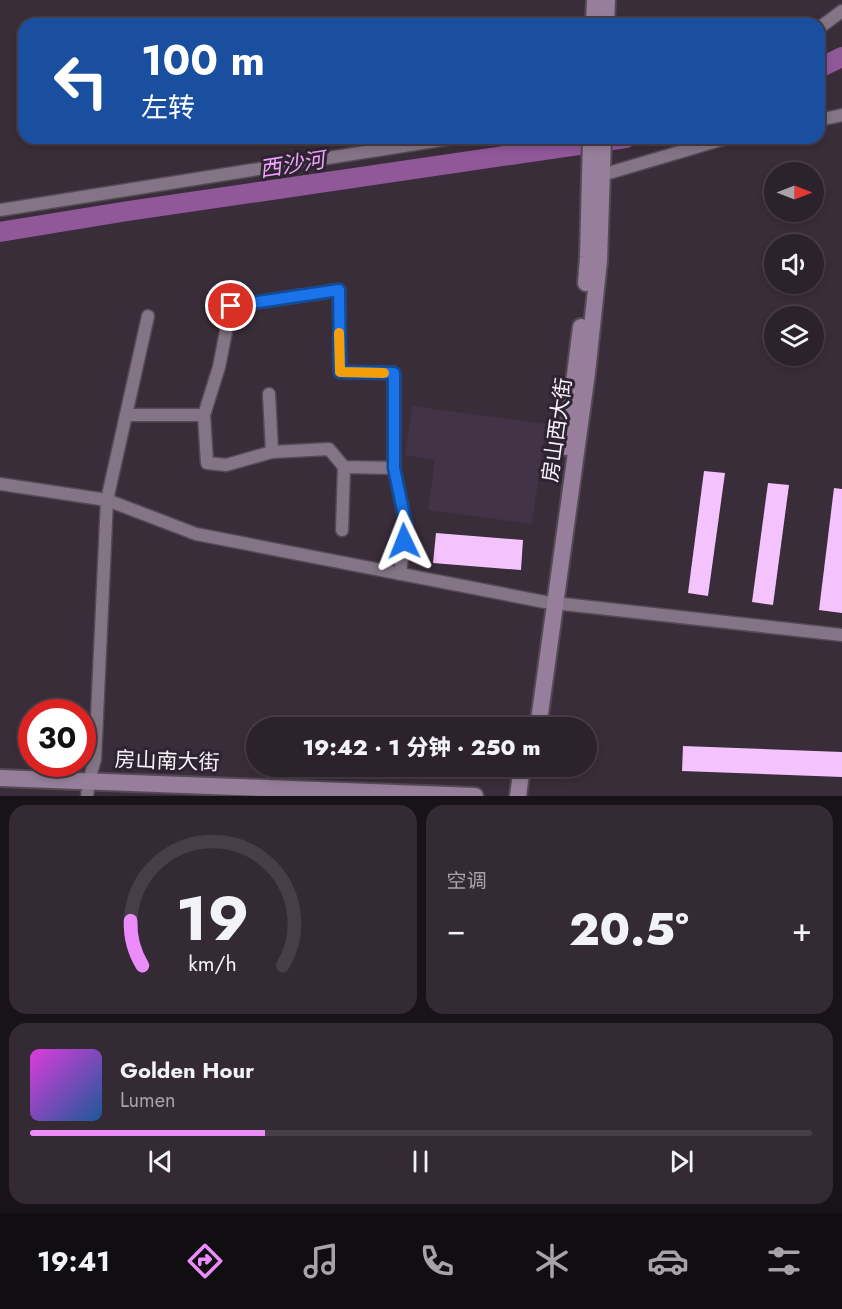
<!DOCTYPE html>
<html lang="zh">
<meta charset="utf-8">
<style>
:root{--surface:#2b222c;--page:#332a34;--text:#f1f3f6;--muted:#a6a4a9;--line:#473f48;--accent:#ec8cfb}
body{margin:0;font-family:Jost,"Noto Sans SC",sans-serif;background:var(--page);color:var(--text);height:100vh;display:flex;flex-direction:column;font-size:22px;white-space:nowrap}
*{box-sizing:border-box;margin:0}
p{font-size:20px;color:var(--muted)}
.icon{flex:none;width:33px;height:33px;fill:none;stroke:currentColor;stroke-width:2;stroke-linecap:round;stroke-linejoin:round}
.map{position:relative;height:796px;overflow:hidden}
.sheet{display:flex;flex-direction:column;gap:9px;padding:9px;background:#181318;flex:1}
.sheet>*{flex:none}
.guide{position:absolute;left:18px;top:18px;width:807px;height:126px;border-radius:18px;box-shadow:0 3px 9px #0003,0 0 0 2px var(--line);background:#1a4fa0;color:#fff;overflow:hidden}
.needle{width:39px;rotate:90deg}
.tools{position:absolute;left:764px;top:162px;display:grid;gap:12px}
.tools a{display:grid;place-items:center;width:60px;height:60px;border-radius:50%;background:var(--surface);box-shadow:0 3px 9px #0003,0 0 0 2px var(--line);font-size:30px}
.speed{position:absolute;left:18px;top:699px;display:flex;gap:12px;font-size:30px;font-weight:700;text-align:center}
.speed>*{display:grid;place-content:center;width:78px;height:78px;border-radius:50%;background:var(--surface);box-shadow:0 3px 9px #0003,0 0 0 2px var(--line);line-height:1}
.speed .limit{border:9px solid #d22;background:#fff;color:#111}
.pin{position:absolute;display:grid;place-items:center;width:51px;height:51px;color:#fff;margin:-26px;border:3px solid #fff;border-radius:50%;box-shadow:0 2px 6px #0007}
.me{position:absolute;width:66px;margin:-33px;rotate:358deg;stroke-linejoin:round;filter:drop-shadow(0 0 4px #0008)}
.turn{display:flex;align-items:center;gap:21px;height:126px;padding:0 24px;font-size:27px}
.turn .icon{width:78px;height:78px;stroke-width:2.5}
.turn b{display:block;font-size:42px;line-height:51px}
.big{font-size:45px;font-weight:800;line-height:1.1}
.sheet .card{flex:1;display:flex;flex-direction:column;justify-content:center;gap:9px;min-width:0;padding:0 21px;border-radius:18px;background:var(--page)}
.sheet .dial{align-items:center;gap:0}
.dial svg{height:156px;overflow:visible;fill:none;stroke:var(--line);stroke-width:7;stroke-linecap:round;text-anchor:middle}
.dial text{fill:var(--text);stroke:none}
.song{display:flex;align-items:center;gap:18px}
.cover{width:72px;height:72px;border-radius:9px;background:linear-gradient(135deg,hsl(300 70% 55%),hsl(210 70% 35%))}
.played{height:6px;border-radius:3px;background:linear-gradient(90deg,var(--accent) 30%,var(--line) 30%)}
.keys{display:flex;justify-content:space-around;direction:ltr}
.heat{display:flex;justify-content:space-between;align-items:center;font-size:33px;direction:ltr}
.sheet .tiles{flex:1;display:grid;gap:9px;grid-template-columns:1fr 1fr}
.card:last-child{grid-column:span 2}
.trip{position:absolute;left:246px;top:717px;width:351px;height:60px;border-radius:30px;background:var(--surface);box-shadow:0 3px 9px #0003,0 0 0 2px var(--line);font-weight:800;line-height:60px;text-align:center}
.tabs{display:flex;height:96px;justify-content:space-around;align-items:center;background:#110e12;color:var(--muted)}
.tabs .icon{width:42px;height:42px}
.tabs .active{color:var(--accent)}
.tabs b{font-size:27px;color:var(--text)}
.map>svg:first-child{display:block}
.built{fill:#433346}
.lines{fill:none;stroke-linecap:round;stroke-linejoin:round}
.river{stroke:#905799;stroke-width:20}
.building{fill:#f4c2fc}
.minor-casing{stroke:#544a55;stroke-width:15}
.secondary-casing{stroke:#544a55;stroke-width:20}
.minor{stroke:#837585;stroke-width:12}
.secondary{stroke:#977f9b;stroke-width:16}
.route-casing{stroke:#114b97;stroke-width:15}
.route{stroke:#1a73e8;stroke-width:10}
.slow{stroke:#f59e0b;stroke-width:10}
.labels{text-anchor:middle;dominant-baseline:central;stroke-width:6;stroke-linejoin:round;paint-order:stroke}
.street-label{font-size:21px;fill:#faf2fb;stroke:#2e2330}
.water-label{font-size:22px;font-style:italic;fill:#efa1fc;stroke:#2e2330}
</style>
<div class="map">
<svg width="842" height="796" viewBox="0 0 842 796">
<rect width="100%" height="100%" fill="#392d3a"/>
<polygon class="built" points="412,406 546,424 532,524 428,510 435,460 405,455"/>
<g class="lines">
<g class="river">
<polyline points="819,68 842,57"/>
<polyline points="0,232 128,211 626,138"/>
</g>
</g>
<g class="building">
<polygon points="704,471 725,473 708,596 688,593"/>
<polygon points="768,483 789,485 773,605 752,602"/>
<polygon points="834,488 842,489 842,613 819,610"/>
<polygon points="436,533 523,540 521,570 433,563"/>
<polygon points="683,746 842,752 842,777 682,771"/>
</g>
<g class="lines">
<g class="minor-casing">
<g id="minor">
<polyline points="819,28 842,11"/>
<polyline points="819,120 842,115"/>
<polyline points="602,175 727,138"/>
<polyline points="0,210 454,138"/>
<polyline points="269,394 272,452"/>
<polyline points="126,415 204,415 219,367 231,306 339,290 340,372 394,373 394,468 406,525 400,574"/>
<polyline points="204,415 207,463 226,465 272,452 329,449 344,467 394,468"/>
<polyline points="0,484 107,500 196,534 545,602 842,635"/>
<polyline points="342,530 344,467"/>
<polyline points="87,796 89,781 95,759 107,500 148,316"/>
</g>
</g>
<g class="secondary-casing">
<g id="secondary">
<polyline points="594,24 595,0"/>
<polyline points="606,24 607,0"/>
<polyline points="586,283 588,257 591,138"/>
<polyline points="566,447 581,327"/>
<polyline points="538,728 587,373 599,261 603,138"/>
<polyline points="0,778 475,796"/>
<polyline points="518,796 522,766"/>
</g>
</g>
<use href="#minor" class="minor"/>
<use href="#secondary" class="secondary"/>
</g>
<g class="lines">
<g class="route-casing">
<polyline id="route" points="231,306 339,290 340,372 394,373 394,468 406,525 404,541"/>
</g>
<use href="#route" class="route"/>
<polyline class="slow" points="339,333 340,372 384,373"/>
</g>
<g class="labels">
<g class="street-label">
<text transform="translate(557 430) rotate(-82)">房山西大街</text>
<text transform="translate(167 761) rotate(2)">房山南大街</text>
</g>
<g class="water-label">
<text transform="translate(292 164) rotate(-9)">西沙河</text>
</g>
</g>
</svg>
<div class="tools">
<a><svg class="needle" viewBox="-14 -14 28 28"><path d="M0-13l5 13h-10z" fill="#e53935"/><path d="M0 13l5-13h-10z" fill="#a6a4a9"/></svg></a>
<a><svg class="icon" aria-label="sound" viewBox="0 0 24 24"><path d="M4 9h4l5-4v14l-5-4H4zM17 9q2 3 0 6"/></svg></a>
<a><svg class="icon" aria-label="layers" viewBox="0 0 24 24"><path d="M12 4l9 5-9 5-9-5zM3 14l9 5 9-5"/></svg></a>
</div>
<div class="speed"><div class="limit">30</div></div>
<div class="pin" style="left:231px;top:306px;background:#d93025"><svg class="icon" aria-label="arrive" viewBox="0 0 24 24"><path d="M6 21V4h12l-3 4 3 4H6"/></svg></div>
<svg class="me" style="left:404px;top:541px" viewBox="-20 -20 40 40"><path d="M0-17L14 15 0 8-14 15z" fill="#1a73e8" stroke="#fff" stroke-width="4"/></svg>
<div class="trip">19:42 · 1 分钟 · 250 m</div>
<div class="guide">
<div class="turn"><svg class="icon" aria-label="left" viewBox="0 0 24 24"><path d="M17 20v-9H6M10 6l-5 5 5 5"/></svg><div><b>100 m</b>左转</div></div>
</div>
</div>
<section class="sheet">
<div class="tiles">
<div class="card dial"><svg viewBox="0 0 100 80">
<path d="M14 69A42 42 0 1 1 86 69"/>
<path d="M14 69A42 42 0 0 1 8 46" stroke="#ec8cfb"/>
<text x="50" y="56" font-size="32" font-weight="700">19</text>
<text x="50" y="72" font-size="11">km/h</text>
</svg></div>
<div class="card"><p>空调</p>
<div class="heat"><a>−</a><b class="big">20.5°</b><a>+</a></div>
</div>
<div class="card">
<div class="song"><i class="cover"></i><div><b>Golden Hour</b><p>Lumen</p></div></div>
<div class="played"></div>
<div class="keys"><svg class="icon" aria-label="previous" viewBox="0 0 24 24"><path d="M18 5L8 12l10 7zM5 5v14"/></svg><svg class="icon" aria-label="pause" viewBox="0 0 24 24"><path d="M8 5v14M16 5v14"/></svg><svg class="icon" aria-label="next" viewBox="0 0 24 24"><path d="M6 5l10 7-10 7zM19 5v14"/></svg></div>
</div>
</div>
</section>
<nav class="tabs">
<b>19:41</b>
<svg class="icon active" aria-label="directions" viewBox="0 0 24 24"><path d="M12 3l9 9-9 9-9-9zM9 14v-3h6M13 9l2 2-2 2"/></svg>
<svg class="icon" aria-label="music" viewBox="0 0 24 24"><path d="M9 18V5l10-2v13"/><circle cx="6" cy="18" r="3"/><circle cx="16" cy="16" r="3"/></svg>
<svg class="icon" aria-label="phone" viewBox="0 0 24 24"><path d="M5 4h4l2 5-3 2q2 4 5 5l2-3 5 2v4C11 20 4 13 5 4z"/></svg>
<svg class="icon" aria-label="climate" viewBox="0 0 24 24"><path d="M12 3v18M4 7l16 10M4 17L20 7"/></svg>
<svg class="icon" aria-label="car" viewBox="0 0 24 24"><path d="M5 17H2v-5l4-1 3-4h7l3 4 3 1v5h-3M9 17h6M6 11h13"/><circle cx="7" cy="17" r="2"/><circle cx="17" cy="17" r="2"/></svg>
<svg class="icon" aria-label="filters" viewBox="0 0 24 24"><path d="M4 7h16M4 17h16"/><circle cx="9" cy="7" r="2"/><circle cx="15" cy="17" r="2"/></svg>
</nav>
